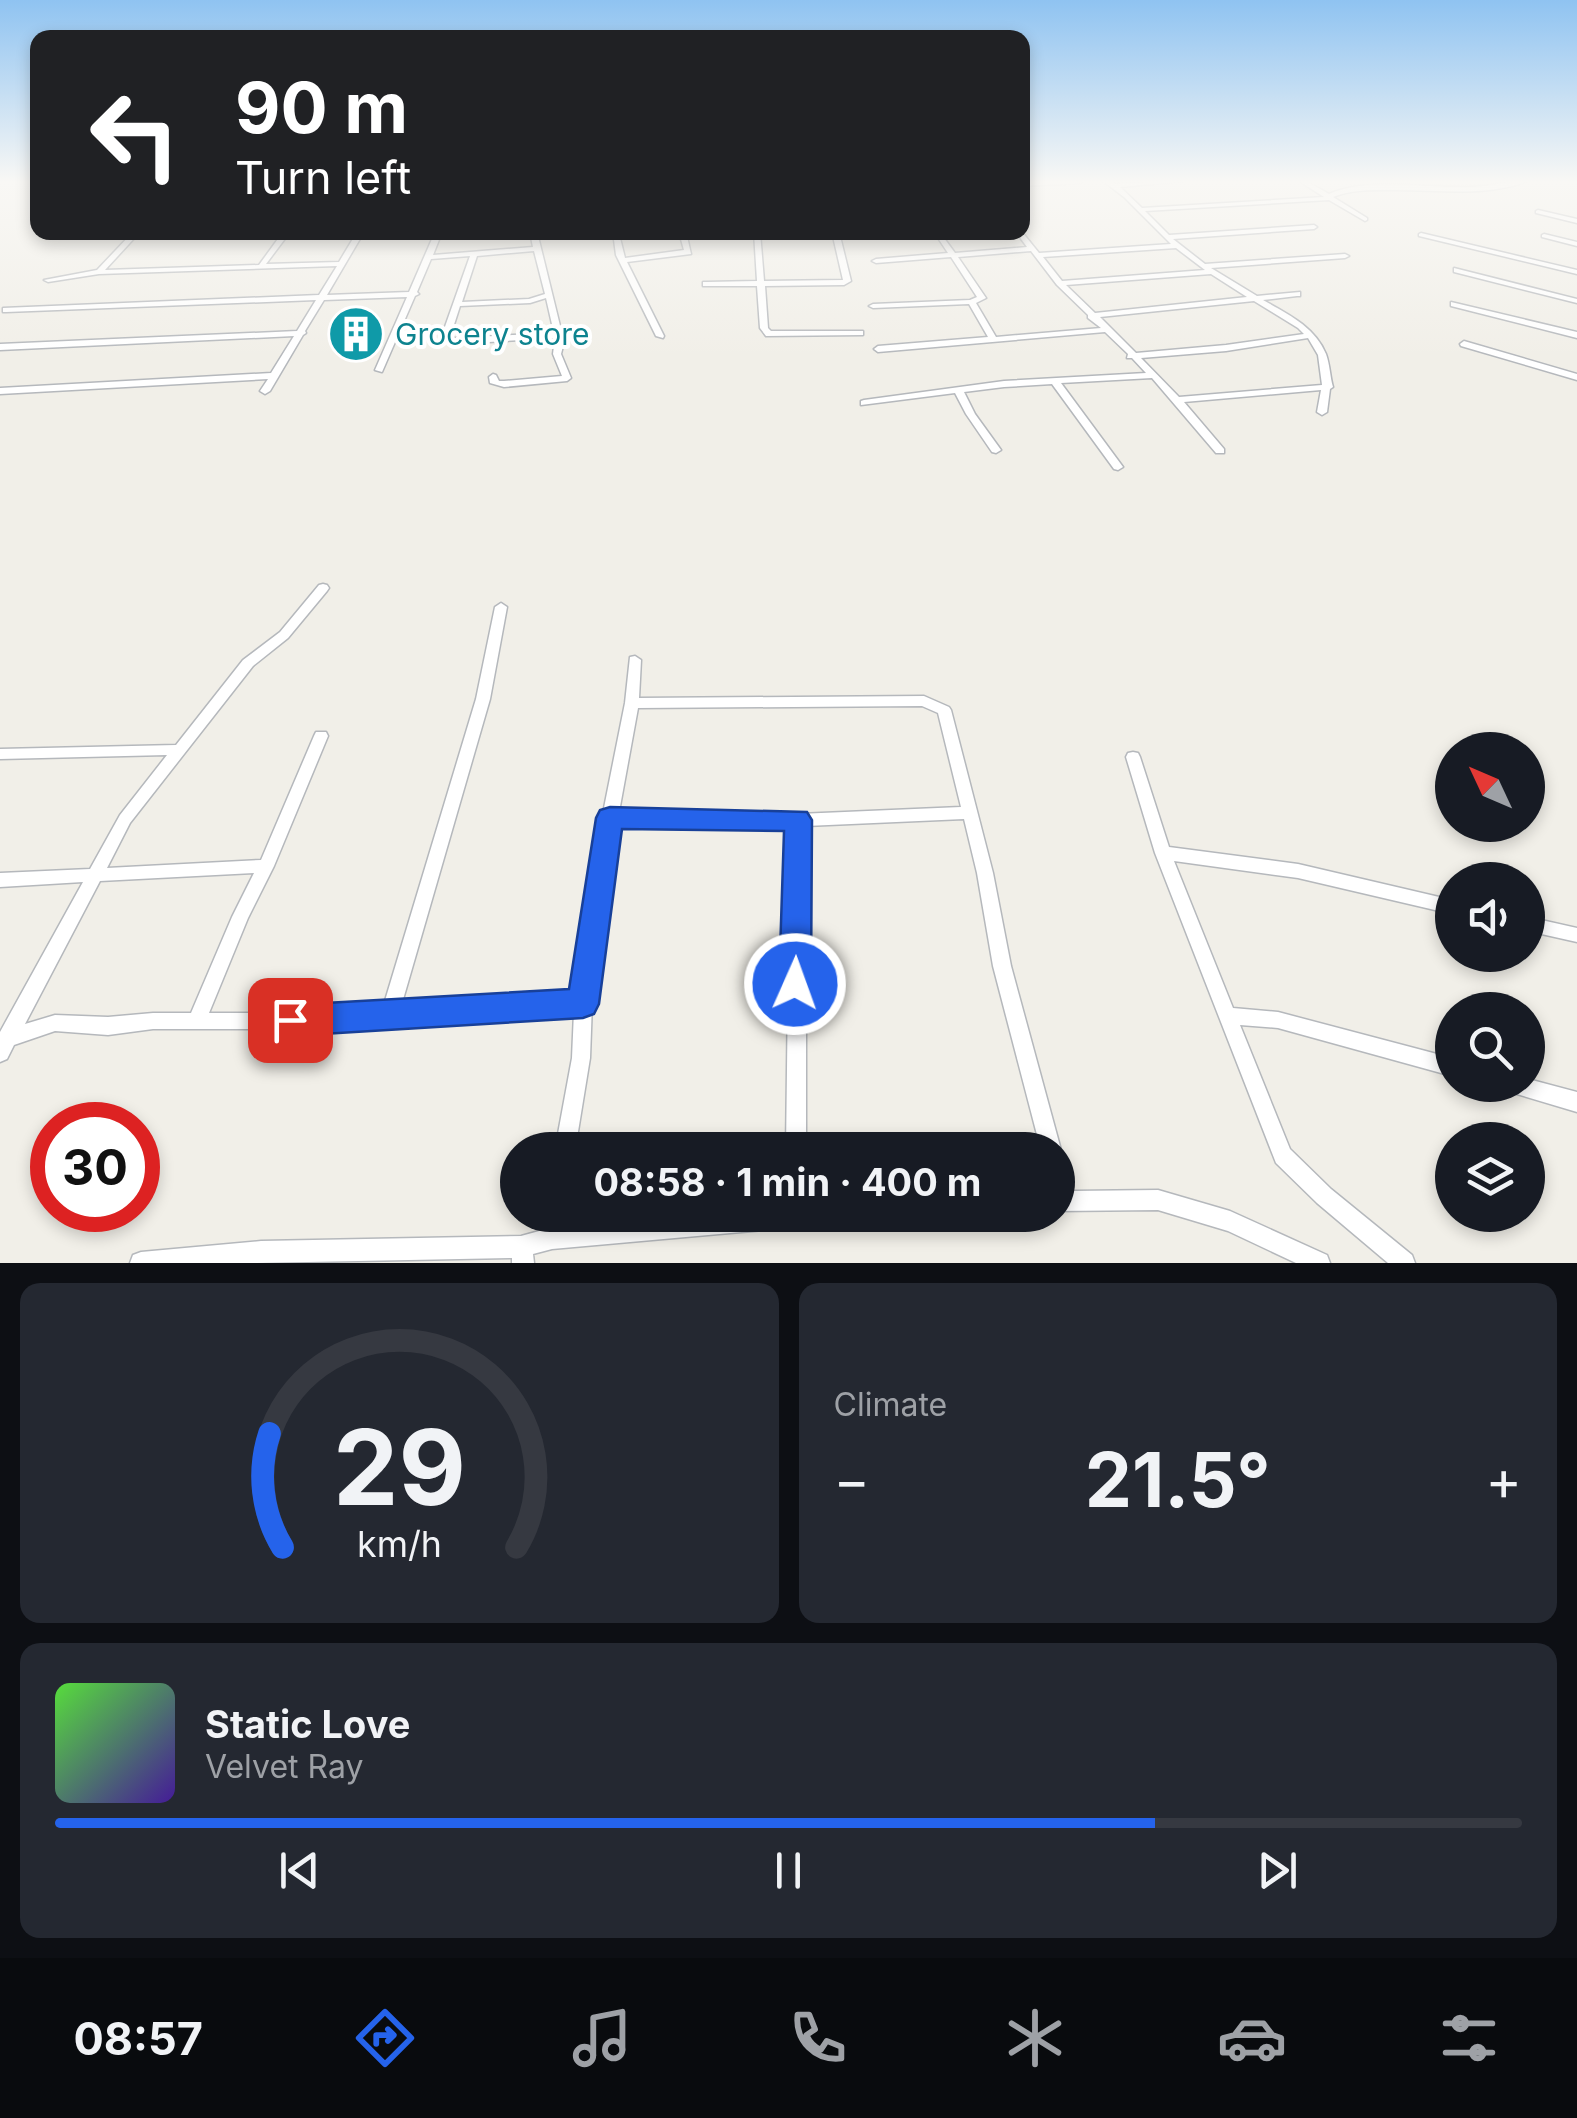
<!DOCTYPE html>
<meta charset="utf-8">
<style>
:root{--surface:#171b24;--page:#242831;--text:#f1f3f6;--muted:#9ea1a6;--line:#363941;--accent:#2563eb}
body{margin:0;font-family:Inter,sans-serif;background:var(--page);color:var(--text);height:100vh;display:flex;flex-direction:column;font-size:38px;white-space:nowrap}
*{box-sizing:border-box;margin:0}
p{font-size:32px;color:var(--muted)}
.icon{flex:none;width:55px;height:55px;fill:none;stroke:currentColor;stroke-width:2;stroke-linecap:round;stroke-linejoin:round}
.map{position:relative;height:1263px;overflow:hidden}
.drawer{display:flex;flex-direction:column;gap:20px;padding:20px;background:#0d0f14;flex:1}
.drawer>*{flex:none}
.top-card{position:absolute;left:30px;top:30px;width:1000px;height:210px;border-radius:20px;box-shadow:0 5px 15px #0003;background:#202124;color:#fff;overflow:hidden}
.needle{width:65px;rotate:314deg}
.buttons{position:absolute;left:1435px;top:732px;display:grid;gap:20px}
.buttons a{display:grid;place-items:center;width:110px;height:110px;border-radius:50%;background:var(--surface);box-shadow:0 5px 15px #0003;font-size:50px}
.speed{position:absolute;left:30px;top:1102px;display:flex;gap:20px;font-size:50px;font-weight:700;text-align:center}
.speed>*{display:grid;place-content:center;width:130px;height:130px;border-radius:50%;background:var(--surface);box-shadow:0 5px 15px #0003;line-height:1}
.speed .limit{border:15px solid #d22;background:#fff;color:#111}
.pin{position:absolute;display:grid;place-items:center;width:85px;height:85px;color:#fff;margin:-42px;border-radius:20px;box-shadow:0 5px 15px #0006}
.me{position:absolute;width:110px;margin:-55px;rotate:2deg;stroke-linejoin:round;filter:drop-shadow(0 0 8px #0008)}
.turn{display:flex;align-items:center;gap:35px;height:210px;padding:0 40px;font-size:45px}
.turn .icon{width:130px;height:130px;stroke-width:2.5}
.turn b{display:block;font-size:70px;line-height:85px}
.big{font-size:75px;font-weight:700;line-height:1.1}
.drawer .card{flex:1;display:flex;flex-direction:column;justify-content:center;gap:15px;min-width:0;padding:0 35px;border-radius:20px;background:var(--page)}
.drawer .dial{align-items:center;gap:0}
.dial svg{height:260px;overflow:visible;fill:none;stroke:var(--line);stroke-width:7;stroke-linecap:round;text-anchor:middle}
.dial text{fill:var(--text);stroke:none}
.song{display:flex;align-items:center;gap:30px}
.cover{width:120px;height:120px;border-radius:15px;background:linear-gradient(135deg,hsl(110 70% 55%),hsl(260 70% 35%))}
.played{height:10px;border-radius:5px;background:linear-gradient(90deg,var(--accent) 75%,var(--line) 75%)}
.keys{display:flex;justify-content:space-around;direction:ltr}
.heat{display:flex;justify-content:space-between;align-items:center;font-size:55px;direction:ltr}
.drawer .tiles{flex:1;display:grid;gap:20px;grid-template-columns:1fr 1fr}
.card:last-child{grid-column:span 2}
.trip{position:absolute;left:500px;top:1132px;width:575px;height:100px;border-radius:50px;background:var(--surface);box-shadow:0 5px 15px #0003;font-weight:700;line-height:100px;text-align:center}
.menu{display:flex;height:160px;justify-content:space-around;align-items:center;background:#090b0e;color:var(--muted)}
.menu .icon{width:70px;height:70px}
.menu .on{color:var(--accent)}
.menu b{font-size:45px;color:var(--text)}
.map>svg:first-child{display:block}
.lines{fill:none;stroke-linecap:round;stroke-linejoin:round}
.minor-casing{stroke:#b5b8bc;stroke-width:3}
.minor{fill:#fff;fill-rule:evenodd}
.route{fill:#2563eb;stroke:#184099;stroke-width:2.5}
.labels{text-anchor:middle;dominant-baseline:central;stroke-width:8;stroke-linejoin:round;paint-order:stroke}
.far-culture-label{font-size:30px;fill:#0d838f;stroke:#fff;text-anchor:start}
</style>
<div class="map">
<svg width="1577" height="1263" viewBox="0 0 1577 1263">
<rect width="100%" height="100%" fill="#f1efe8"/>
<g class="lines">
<g class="minor-casing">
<g id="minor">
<polygon points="1084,181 1081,183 1022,186 1022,182"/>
<path d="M1103,181H1110L1115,184L1185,181L1120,187L1142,208L1324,197L1299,181H1306L1329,194C1371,176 1428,189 1472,187C1491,186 1510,180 1528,181C1485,198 1434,189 1388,190C1369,190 1350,190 1333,197L1367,218V220L1365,221L1329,200L1145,211L1169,235L1314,225L1317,227L1314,229L1173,239L1205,264L1345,254L1349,256L1345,258L1211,268L1257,296L1300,292V296H1297L1263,300C1288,314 1315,327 1326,354C1330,365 1330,377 1333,387L1330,389L1327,412L1322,415L1317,412L1321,390L1184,402L1224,449V453H1216L1152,378L1061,383L1123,467L1118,470L1114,469L1052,384L1004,387L964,392L975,414L1001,450L996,453L992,452L966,414L955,393L861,405V401L864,400L1004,381L1146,373L1132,358H1127L1128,354L1105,332L878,352L874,349L878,346L988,337L969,304L873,308L869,306L873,304L970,300L977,297L951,257L876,263L872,261L876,259L948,253L936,235L937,234H941L955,253L1027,247L1016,232H1022L1039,253L1171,244L1124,197ZM1176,248L1205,270L1062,281L1043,257ZM1031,251L1057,285L1088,315V318L1101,328L996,337L976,303L986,298L958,257ZM1211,274L1247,297L1095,313L1066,285ZM1254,301L1298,328L1304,334L1226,345L1136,353L1100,317ZM1308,338L1318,355L1322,385L1179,397L1141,358L1226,351Z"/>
<polygon points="1538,210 1577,219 1577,223 1536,213 1536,211"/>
<path d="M133,232H140L105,270L259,265L283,232H290L266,264L339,262L357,232H364L327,295L409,292L435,232H442L433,255L533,247L530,232H537L564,342L561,354L571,378L567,381L504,387L490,383L489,377L493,374L496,375L499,381H504L562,376L553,354L555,338L455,344L442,340L441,338L470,256L431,259L417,292L419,294L415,296L382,372L375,370L407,297L324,300L305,331L306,333L303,335L270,391L265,394L260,391L268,379L0,394V388L271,373L294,336L0,350V344L297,331L316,300L6,312H3V308L319,295L337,266L99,274L48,282L44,280L97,270ZM534,251L545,294L529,299L462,302L477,256ZM546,298L554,333L455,338L450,337L460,306L530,303Z"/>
<polygon points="205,232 212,232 207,237 204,235"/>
<polygon points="613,232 647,232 620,238 625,258 684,250 679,232 686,232 691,254 627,262 664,336 663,338 656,336 616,255"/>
<polygon points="754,232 760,232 764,281 843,280 832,232 839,232 851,281 844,285 765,286 768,328 771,331 863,331 863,335 766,336 760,328 757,286 703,286 703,282 706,282 757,281"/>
<polygon points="1421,233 1577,270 1577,274 1419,236 1419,234"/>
<polygon points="1544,234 1577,242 1577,246 1542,237 1542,235"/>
<polygon points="1454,268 1577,299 1577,303 1454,272"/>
<polygon points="1451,302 1577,332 1577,338 1451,306"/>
<polygon points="1464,341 1577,374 1577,380 1461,346 1460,344"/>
<path d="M323,584L327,585L329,588L327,591L288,638L253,666L130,823L107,868L261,860L314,736L316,732H326L328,736L274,866L248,918L209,1013H321L384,1004L476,699L495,607L501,603L507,607L490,699L402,1003L575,995L602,818L625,703L630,657L635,656L641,660L639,698L924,696L949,707L951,710L993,873L1011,966L1061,1150L1058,1157V1150H1041L993,966L977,873L964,819L806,826V1150H786L790,826L617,824L592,1003L590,1058L575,1150H555L572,1058L574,1012L391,1020L321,1029H153L108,1035L55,1031L14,1045L7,1059L0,1062V1032L83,882L0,887V873L90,869L120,815L167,755L0,759V749L176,745L243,660L280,632L319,585ZM922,706L938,713L961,807L798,814L619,812L638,708ZM254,873L232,917L191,1013H153L108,1017L55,1015L25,1024L100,881Z"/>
<polygon points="1133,752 1138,753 1140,757 1169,847 1298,864 1452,900 1452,914 1298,878 1174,861 1233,1008 1278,1012 1452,1058 1452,1076 1278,1028 1240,1025 1290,1149 1331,1189 1412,1255 1415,1263 1388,1263 1317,1203 1276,1163 1155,853 1126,757 1128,753"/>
<polygon points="1528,917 1577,928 1577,942 1528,931"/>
<polygon points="1528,1079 1577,1092 1577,1112 1510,1092 1508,1085 1528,1085"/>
<polygon points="1058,1162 1065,1165 1073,1191 1158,1190 1230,1211 1327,1255 1330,1263 1296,1263 1228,1231 1158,1210 1058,1211"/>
<polygon points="545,1215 565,1215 564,1226 699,1215 830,1215 827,1222 820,1225 552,1249 533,1254 534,1263 512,1263 512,1258 257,1263 130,1263 133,1255 141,1252 261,1241 521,1236 543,1230"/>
</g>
</g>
<use href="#minor" class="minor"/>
</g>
<linearGradient id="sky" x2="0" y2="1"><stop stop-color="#8fc3f1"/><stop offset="0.51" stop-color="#f9f8f5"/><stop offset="1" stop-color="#f9f8f5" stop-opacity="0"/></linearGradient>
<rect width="1577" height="357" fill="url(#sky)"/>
<polygon class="route" points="610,807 807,812 812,820 811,984 806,994 795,999 784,994 779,984 784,831 622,829 599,1004 594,1014 583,1018 290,1036 279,1031 274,1020 279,1010 290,1005 569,989 596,818 600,810"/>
<defs>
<g id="building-disc" transform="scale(2.875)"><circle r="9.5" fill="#0f9aa8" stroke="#fff"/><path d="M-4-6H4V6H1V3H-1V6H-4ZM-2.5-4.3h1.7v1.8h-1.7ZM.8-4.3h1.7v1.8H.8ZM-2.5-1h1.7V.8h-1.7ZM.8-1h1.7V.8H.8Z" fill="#fff"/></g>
</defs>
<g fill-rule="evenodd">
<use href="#building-disc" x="356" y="334"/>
</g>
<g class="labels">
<g class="far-culture-label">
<text x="395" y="334">Grocery store</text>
</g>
</g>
</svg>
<div class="buttons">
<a><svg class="needle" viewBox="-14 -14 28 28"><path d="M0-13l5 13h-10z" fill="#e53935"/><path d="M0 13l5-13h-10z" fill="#9ea1a6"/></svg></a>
<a><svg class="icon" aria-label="sound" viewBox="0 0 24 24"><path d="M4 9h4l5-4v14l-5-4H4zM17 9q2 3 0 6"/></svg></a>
<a><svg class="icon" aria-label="search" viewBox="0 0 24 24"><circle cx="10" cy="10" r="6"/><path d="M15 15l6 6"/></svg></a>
<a><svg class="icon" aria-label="layers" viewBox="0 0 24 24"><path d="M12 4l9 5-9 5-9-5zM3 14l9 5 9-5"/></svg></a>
</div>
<div class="speed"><div class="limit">30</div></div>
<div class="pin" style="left:290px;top:1020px;background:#d93025"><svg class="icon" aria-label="arrive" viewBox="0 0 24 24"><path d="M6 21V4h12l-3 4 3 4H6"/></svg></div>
<svg class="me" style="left:795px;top:984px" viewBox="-20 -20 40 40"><circle r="17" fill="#2563eb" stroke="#fff" stroke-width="3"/><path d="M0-11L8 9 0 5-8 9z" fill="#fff"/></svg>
<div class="trip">08:58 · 1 min · 400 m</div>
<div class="top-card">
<div class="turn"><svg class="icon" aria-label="left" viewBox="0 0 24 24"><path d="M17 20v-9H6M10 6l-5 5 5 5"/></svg><div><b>90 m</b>Turn left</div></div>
</div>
</div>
<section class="drawer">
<div class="tiles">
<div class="card dial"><svg viewBox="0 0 100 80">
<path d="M14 69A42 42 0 1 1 86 69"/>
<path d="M14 69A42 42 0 0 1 10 34" stroke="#2563eb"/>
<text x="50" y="56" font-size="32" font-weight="700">29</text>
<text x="50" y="72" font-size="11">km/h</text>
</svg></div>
<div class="card"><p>Climate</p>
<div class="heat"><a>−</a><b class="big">21.5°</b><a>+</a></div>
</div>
<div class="card">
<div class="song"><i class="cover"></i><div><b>Static Love</b><p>Velvet Ray</p></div></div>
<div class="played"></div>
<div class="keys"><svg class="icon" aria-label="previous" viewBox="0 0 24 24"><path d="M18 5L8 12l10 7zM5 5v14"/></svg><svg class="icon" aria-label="pause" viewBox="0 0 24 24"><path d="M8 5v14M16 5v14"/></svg><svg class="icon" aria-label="next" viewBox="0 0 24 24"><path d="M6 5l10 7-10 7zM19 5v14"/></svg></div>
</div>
</div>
</section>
<nav class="menu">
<b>08:57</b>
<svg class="icon on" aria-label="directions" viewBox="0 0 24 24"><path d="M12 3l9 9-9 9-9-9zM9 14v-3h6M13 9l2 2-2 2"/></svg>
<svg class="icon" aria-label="music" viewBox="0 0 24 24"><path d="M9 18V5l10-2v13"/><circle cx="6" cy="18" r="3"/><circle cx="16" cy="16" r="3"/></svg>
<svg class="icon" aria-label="phone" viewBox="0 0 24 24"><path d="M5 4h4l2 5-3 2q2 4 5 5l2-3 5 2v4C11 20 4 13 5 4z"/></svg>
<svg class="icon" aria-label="climate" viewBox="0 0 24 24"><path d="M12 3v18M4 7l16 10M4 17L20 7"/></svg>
<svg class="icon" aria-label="car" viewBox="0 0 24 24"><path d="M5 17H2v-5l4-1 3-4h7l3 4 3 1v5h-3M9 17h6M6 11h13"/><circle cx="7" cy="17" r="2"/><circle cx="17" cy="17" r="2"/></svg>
<svg class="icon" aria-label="filters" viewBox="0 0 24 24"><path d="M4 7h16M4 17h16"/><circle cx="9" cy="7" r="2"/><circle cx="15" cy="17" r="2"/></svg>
</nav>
